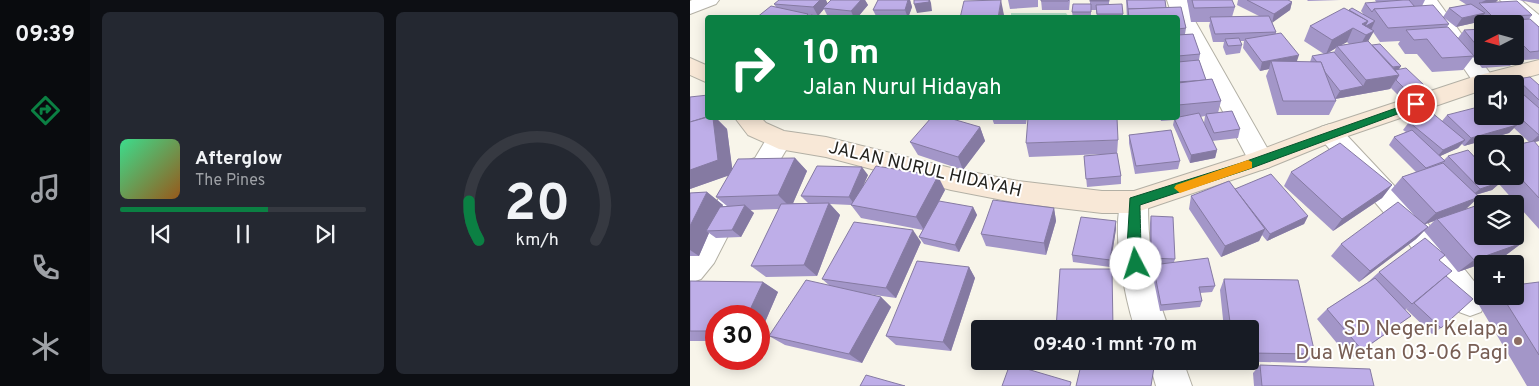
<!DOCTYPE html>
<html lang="id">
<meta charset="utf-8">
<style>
:root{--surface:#171b24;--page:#242831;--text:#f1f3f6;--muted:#9ea1a6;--line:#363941;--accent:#0b8043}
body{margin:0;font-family:Overpass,sans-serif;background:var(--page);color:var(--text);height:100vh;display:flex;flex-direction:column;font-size:19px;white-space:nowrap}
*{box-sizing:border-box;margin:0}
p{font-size:16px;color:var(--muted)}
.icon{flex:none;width:28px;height:28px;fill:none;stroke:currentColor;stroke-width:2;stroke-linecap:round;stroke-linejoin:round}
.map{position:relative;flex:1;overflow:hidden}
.panel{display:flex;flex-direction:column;gap:12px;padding:12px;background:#0d0f14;width:600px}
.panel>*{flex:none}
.top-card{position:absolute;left:15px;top:15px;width:475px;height:105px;border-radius:5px;box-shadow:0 2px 12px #0003;background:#0b8043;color:#fff;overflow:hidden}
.needle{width:32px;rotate:264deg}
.controls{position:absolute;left:784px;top:15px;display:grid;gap:10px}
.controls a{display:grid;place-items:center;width:50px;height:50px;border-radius:5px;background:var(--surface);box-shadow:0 2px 12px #0003;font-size:25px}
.speed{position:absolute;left:15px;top:305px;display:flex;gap:10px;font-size:25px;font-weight:700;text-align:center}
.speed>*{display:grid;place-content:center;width:65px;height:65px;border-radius:50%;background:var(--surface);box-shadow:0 2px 12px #0003;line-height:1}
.speed .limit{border:8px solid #d22;background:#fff;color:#111}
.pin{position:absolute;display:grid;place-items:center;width:42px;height:42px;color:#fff;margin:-21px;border:2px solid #fff;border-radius:50%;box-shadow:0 1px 5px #0007}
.me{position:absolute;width:55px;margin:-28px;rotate:355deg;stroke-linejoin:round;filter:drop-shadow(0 0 4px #0008)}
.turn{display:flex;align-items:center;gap:18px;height:105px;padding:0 15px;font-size:22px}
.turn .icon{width:65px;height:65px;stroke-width:2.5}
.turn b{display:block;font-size:35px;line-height:42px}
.panel .card{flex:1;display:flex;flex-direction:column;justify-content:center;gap:8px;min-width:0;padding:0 18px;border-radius:8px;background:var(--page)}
.panel .dial{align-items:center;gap:0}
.dial svg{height:130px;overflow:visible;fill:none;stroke:var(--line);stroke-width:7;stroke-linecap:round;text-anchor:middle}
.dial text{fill:var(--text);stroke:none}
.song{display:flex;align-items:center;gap:15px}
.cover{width:60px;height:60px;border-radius:8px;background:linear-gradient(135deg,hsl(150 70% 55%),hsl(30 70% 35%))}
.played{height:5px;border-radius:2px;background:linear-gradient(90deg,var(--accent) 60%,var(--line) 60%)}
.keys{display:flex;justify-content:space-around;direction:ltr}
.panel .tiles{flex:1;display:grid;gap:12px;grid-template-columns:repeat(2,1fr)}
.trip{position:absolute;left:281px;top:320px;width:288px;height:50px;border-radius:5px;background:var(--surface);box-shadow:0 2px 12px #0003;font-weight:700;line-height:50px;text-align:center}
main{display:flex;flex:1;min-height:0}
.tabs{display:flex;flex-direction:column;width:90px;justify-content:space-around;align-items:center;background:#090b0e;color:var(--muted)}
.tabs .icon{width:35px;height:35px}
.tabs .on{color:var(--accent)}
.tabs b{font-size:22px;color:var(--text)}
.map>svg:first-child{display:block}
.green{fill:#b5dcc7}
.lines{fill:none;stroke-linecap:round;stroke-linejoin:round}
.street-casing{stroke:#b3b0a5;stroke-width:2}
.secondary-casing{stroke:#b3b0a5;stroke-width:2}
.street{fill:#fff;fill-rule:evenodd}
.secondary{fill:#f8e8d7;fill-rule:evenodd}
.wall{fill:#a396c8;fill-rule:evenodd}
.shaded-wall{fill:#857aa2}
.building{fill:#beaee8;stroke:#857aa2}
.route{fill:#0b8043;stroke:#07532c}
.slow{fill:#f59e0b}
.education-dot{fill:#8d6e63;stroke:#fff;stroke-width:2}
.labels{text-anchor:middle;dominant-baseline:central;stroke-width:4;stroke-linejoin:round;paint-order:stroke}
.street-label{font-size:18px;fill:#24231f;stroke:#fff}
.near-education-label{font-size:21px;fill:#785e54;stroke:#fff;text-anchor:end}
</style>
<main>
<nav class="tabs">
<b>09:39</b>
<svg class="icon on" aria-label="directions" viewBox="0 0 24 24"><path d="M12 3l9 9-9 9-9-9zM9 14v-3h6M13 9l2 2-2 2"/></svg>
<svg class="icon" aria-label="music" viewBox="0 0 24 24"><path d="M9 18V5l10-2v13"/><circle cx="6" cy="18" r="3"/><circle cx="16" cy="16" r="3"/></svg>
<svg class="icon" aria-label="phone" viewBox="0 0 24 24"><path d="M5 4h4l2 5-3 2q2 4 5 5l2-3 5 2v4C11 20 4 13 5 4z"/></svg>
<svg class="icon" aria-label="climate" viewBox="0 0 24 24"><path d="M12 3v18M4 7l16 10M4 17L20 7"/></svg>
</nav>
<section class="panel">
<div class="tiles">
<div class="card">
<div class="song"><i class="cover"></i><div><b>Afterglow</b><p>The Pines</p></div></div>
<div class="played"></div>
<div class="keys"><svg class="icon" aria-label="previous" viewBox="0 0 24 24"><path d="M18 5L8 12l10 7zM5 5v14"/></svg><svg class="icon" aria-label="pause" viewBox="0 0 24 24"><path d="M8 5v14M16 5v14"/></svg><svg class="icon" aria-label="next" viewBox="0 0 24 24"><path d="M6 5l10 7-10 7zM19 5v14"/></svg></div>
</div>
<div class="card dial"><svg viewBox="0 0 100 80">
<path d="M14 69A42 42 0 1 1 86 69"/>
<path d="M14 69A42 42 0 0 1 8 45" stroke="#0b8043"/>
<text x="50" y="56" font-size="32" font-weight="700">20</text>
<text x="50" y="72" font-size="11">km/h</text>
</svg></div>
</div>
</section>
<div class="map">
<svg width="849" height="386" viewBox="0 0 849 386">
<rect width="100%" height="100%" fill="#f8f5ea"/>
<polygon class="green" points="321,13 376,13 379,17 321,17"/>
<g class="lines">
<g class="street-casing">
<g id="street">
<polygon points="2,0 29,0 26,4 0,14 0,1"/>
<polygon points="477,0 497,0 501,14 584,160 580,167 571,170 562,167 488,26 488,18 483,18"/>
<polygon points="727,0 747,0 802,76 805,81 804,84 792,84 792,88 786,86"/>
<polygon points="810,0 831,0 849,15 849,32 842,30"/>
<polygon points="640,124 649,127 727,210 791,290 796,301 791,312 780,316 769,312 707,228 631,139 628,133 631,127"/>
<polygon points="89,131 98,133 102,140 83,172 72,176 65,183 24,263 11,279 0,283 0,247 46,169 54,162 65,158 80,133"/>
<path d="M444,191L454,194L458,202C458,246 463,288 479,329H445C435,298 419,223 434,194Z"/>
<polygon points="459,361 493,361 502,386 466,386"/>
</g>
</g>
<g class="secondary-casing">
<g id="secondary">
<polygon points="0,58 18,66 18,83 0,75"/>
<polygon points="849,60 849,74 812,84 792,84 792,90 649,139 580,167 444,213 412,213 328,203 261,190 136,157 89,149 58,135 45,118 71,118 76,123 94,131 136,137 261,168 328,181 412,191 444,191 562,153 631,127 786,76"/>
</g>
</g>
<use href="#street" class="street"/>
<use href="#secondary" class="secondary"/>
</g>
<g class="wall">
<polygon points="141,0 175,0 178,5 167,18 145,18 138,17 134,9 128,16 136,18 66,18 86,7 84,4 138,3"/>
<polygon points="188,0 220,0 222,7 218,18 187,18 183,10"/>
<polygon points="318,0 348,0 348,7 320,9"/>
<polygon points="351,0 380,0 379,10 352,10"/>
<polygon points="400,0 419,0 419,5 433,14 433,18 407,18 406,10 401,10 401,18 383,18 382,12 400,4"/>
<path d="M436,0H475L476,8L491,7L496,28L495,34H503L510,54L509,60L516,80L522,79L531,101L528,113L542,111L550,129L548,138L522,141L527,150L525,158L500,163L483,125L484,120L471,121L470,118H488V18H437ZM515,116L514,123L518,133L510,117Z"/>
<path d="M497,0H542L545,7L542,17L569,16L547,5L548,0H598L602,2L600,10L582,22L586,32V34L607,62H620L622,56L634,54L614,41L620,26L659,10L674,15L671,11L675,3L686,2L685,0H735L732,6H725L759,24L757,27L768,38L774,30L792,29V56H825L827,58L820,66L792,68L783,57L773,70L742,72L727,54H715L708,44L710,41L690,42L683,32L678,41L682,45L711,66L708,70L735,86L729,94L711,98L701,88L700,89L645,99L646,101L639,115H587L576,76L579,69L570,71L553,48L554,41H550L552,45L550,53L536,55L533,47L534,42H523L519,26L520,22H501ZM657,42L659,44L651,45ZM646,48L644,52L638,53Z"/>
<polygon points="617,0 650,0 618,1"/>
<polygon points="769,0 808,0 805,2 842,15 839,19 849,27 849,59 832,60 825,53 825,24 795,24 791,19 788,22 766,27 753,17 759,8 777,5"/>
<polygon points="829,0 849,0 849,4"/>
<path d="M827,79L849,85V141L844,142L849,147V229L809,184L802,190L786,195L776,209L832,243L816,255L768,272L755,256L749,260L756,276L751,328L742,334L716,309L719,307L715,310L721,316L660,359L627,319L637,309L677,283L689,272L751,251L734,231L726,239L669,282L641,256L651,244L724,215L701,190L712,177L726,172L699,145L704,137L716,132L713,130L719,122L752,121L757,115L792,116H825V84H823ZM824,128L839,142L825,145V176H806L805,177L758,156L754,160L750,156L768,148L772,144L774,146L819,133ZM744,221L738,227L735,224Z"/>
<polygon points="0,97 18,118 27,118 26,118 37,129 42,169 105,158 117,171 103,203 118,203 111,196 178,175 172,187 255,190 243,212 283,207 287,215 269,252 234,244 229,237 233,230 171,218 161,205 140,204 150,215 127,276 76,277 61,266 89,209 60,210 64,213 51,237 26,238 19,233 9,256 0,256 0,193 17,192 33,205 32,206 37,206 26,197 39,175 0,189"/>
<polygon points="302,118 337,118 336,124 304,124"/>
<polygon points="290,127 295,141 273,170 228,155 220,142"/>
<polygon points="439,135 490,161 488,169 445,174 439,143"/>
<polygon points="428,140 427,154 431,176 431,184 397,187 394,156 416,154 339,157 336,143"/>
<polygon points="601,172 702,185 692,198 643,231 594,186"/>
<polygon points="545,189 618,216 614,224 577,241 572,235 569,241 531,257 499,209 501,196"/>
<polygon points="364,208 366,221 356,255 296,246 291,234"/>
<polygon points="461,216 485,259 484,262 525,286 522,292 510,293 512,301 510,307 470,311 462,272 463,265 460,265 460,223"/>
<polygon points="426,221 426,229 420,267 383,262 382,255"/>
<polygon points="231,242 206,298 178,294 191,297 201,307 172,363 95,345 79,336 140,286 132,279"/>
<polygon points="279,267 285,278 261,351 206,345 196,336"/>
<polygon points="534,279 625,354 616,363 538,361 560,361 560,329 534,329 530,290"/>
<polygon points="0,281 73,282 88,292 69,336 69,316 26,316 26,341 0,341"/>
<polygon points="849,282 849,386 837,386 786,300 792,295 792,296 825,296"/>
<polygon points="570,365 684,386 564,386 563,373"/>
</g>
<g class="shaded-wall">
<polygon points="130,0 136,0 138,4 128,16 123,7"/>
<polygon points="171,0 175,0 178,5 167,18 164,18 161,11"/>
<polygon points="218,0 220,0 222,7 218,18 215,10"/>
<polygon points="239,0 240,0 241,3 242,11 227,13 224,4"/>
<polygon points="311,0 314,15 313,18 308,18"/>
<polygon points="796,0 808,0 806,2 793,7 791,4 792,2"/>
<polygon points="602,2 600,10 582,23 584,14"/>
<polygon points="795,13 788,22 766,27 772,18"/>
<polygon points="678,21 685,21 681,30 672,24"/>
<polygon points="663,28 657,42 648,47 647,46 646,48 636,54 642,40"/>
<polygon points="684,31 676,45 668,49 676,35"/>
<polygon points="609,55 606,64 581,61 579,69 570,71 572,62"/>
<polygon points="711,66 706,74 696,69"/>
<polygon points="709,75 700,89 645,99 650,91 673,86 676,80"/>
<polygon points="735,86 729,94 711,98 716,90"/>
<polygon points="18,113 18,118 27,118 26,118 37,129 43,174 0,189 0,170"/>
<polygon points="827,125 819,133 774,146 781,138"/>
<polygon points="290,127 295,141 273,170 268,157"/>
<polygon points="849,135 849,141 840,143"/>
<polygon points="775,140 768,148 746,158 753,150"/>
<polygon points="527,150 525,158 500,163 501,155"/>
<polygon points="105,158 117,171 101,208 88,195"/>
<polygon points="172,167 178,175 165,205 159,197"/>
<polygon points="248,176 255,190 234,230 226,217"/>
<polygon points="811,182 802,190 781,196 790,189"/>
<polygon points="702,185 692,198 643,231 652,219"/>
<polygon points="17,192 33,205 21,231 16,231 19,233 9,256 0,250 0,226"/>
<polygon points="789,197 775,210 747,219 744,221 733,225 746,213"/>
<polygon points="139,203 150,215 127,276 114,265"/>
<polygon points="55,205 64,213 51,237 42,230"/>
<polygon points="283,207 287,215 269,252 265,245"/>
<polygon points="364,208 366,221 356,255 354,243"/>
<polygon points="618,216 614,224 577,241 580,234"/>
<polygon points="426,221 426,229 420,267 420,260"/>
<polygon points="738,227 726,239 669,282 680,271"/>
<polygon points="575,229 569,241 531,257 535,246"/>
<polygon points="223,230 231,242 206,298 196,288"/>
<polygon points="832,243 816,255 768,272 784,260"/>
<polygon points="279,267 285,278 261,351 253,342"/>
<polygon points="73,282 88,292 69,336 69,316 57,316"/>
<polygon points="191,297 201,307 172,363 159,354"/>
</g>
<g class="building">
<polygon points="89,0 130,0 123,7 84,4"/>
<polygon points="141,0 171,0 161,11 133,8"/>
<polygon points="188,0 218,0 215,10 183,10"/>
<polygon points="224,0 239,0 239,2 224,4"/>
<polygon points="311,0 308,18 270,18 274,1"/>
<polygon points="351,0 379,0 378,1 351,1"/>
<rect x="400" y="0" width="19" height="1"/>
<polygon points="437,0 475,0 476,8 438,9"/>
<polygon points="502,0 542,0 545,7 504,8"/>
<polygon points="557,0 598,0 602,2 584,14"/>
<polygon points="713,0 719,0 725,7 684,9 682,12 675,3"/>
<polygon points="827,1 842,15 803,17 789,3"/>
<polygon points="383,4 401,4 401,12 382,12"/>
<polygon points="432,4 433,14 407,14 406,5"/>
<polygon points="781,4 795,13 772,18 759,8"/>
<polygon points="743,5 759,24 698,28 684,9"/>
<polygon points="81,6 118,14 114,18 66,18"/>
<polygon points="491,7 496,28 488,29 488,18 439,18 438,9"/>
<polygon points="654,8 678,21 672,24 684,31 676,35 663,28 642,40 620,26"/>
<polygon points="662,8 685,21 676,26 675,26 678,21 659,10"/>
<polygon points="121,15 136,18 118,18"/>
<polygon points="579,16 586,32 525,34 520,17"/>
<polygon points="840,19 849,27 849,51 840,52 825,37 825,29 832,29 823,20"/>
<polygon points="758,27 784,56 752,58 737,39 724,40 716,30"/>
<polygon points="792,29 792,52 774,30"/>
<polygon points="591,33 609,55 572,62 555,39"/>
<polygon points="503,34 510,54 488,56 488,35"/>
<polygon points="549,38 552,45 538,46 535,39"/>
<polygon points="678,41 709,75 676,80 647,46"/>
<polygon points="690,44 711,66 703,67 682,45"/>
<polygon points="644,52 673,86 650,91 635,72 631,62 627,62 622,56"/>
<polygon points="825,55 827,58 799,60 796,56 825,56"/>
<polygon points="509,60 516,80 488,82 488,62"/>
<polygon points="581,61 631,62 646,101 593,101"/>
<polygon points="716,68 735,86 716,90 706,80 709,75 705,70"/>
<polygon points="840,77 849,85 849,100 827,79"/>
<polygon points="522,79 531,101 488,105 488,83"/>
<polygon points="825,87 849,108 849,135 825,113"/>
<polygon points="18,95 18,113 16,117 0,122 0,97"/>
<polygon points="792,106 792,116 817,116 827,125 781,138 757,115"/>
<polygon points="542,111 550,129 524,133 516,114"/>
<polygon points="741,112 775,140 753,150 719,122"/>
<polygon points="509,113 527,150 501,155 484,118"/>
<polygon points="18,117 18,118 23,118 28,160 0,170 0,122"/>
<polygon points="241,118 259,118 290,127 268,157 220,142"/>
<polygon points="338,118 427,118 428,140 336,143"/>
<polygon points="481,130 490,161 446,166 439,135"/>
<polygon points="722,130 755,161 736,168 704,137"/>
<polygon points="844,141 849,147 849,198 825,172 825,163 834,161 825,152 825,145"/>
<polygon points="650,143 702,185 652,219 601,172"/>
<polygon points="778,150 792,165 792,176 804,176 811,182 790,189 758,156"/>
<polygon points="427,153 431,176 396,179 394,156"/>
<polygon points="105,158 88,195 26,197 48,159"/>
<polygon points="753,163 789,197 746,213 712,177"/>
<polygon points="127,166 172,167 159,197 111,196"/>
<polygon points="186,166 248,176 226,217 161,205"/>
<polygon points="581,174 618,216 580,234 545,189"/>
<polygon points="539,181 575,229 535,246 501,196"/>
<polygon points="17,192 0,226 0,193"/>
<polygon points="303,200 364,208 354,243 291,234"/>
<polygon points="249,201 283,207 265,245 229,237"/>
<polygon points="708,202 738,227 680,271 651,244"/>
<polygon points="139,203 114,265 61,266 91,204"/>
<polygon points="794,203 795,204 792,204 792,236 825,236 825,235 832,243 784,260 747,219"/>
<polygon points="55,205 42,230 16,231 30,207"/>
<polygon points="461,216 483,217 485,259 461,258"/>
<polygon points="391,217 426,221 420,260 382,255"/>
<polygon points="164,222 223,230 196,288 132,279"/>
<polygon points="735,238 755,255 749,260 762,271 722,304 689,272"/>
<polygon points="518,258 525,286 509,287 512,301 471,305 463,265"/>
<polygon points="227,261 279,267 253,342 196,336"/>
<polygon points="370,269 422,269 423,329 366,329"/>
<polygon points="756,276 783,299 751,328 724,303"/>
<polygon points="685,278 721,316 672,350 637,309"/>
<polygon points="534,279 608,280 625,354 560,353 560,329 541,329"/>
<polygon points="116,280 191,297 159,354 79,336"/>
<polygon points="0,281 73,282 57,316 26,316 26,331 0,331"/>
<polygon points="849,282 849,355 812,296 825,296 825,285"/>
<polygon points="392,361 465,361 461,386 386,386"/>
<polygon points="320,364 381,382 380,386 312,386"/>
<polygon points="570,365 680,369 684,386 572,386"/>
<polygon points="176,375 215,386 170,386"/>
</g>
<path class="route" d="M726,101L731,104L729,106L559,169L450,205C450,215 452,264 450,269H441L437,247L440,198L551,163Z"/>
<polygon class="slow" points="558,160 562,162 562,168 490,193 484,188 486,185"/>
<circle class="education-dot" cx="828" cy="341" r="5"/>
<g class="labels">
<g class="street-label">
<text transform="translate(235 170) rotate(13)">JALAN NURUL HIDAYAH</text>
</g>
<g class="near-education-label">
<text x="818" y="329">SD Negeri Kelapa<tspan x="818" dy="24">Dua Wetan 03-06 Pagi</tspan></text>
</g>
</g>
</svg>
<div class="controls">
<a><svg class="needle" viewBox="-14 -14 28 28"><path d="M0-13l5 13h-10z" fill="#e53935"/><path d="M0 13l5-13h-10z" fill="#9ea1a6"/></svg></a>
<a><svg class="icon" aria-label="sound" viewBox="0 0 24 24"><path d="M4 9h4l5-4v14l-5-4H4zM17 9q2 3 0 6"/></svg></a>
<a><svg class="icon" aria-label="search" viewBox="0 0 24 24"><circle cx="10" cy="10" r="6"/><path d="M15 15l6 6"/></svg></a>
<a><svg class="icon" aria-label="layers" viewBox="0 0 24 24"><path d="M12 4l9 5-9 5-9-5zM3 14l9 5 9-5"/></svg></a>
<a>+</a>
</div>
<div class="speed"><div class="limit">30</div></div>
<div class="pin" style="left:726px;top:104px;background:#d93025"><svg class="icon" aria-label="arrive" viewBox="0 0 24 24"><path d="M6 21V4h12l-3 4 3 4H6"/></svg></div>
<svg class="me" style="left:446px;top:264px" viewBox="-20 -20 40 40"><circle r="19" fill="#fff"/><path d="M0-13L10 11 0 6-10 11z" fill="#0b8043"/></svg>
<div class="trip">09:40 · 1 mnt · 70 m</div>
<div class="top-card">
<div class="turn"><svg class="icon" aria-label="right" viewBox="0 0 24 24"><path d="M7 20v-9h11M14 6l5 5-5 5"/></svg><div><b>10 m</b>Jalan Nurul Hidayah</div></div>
</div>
</div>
</main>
